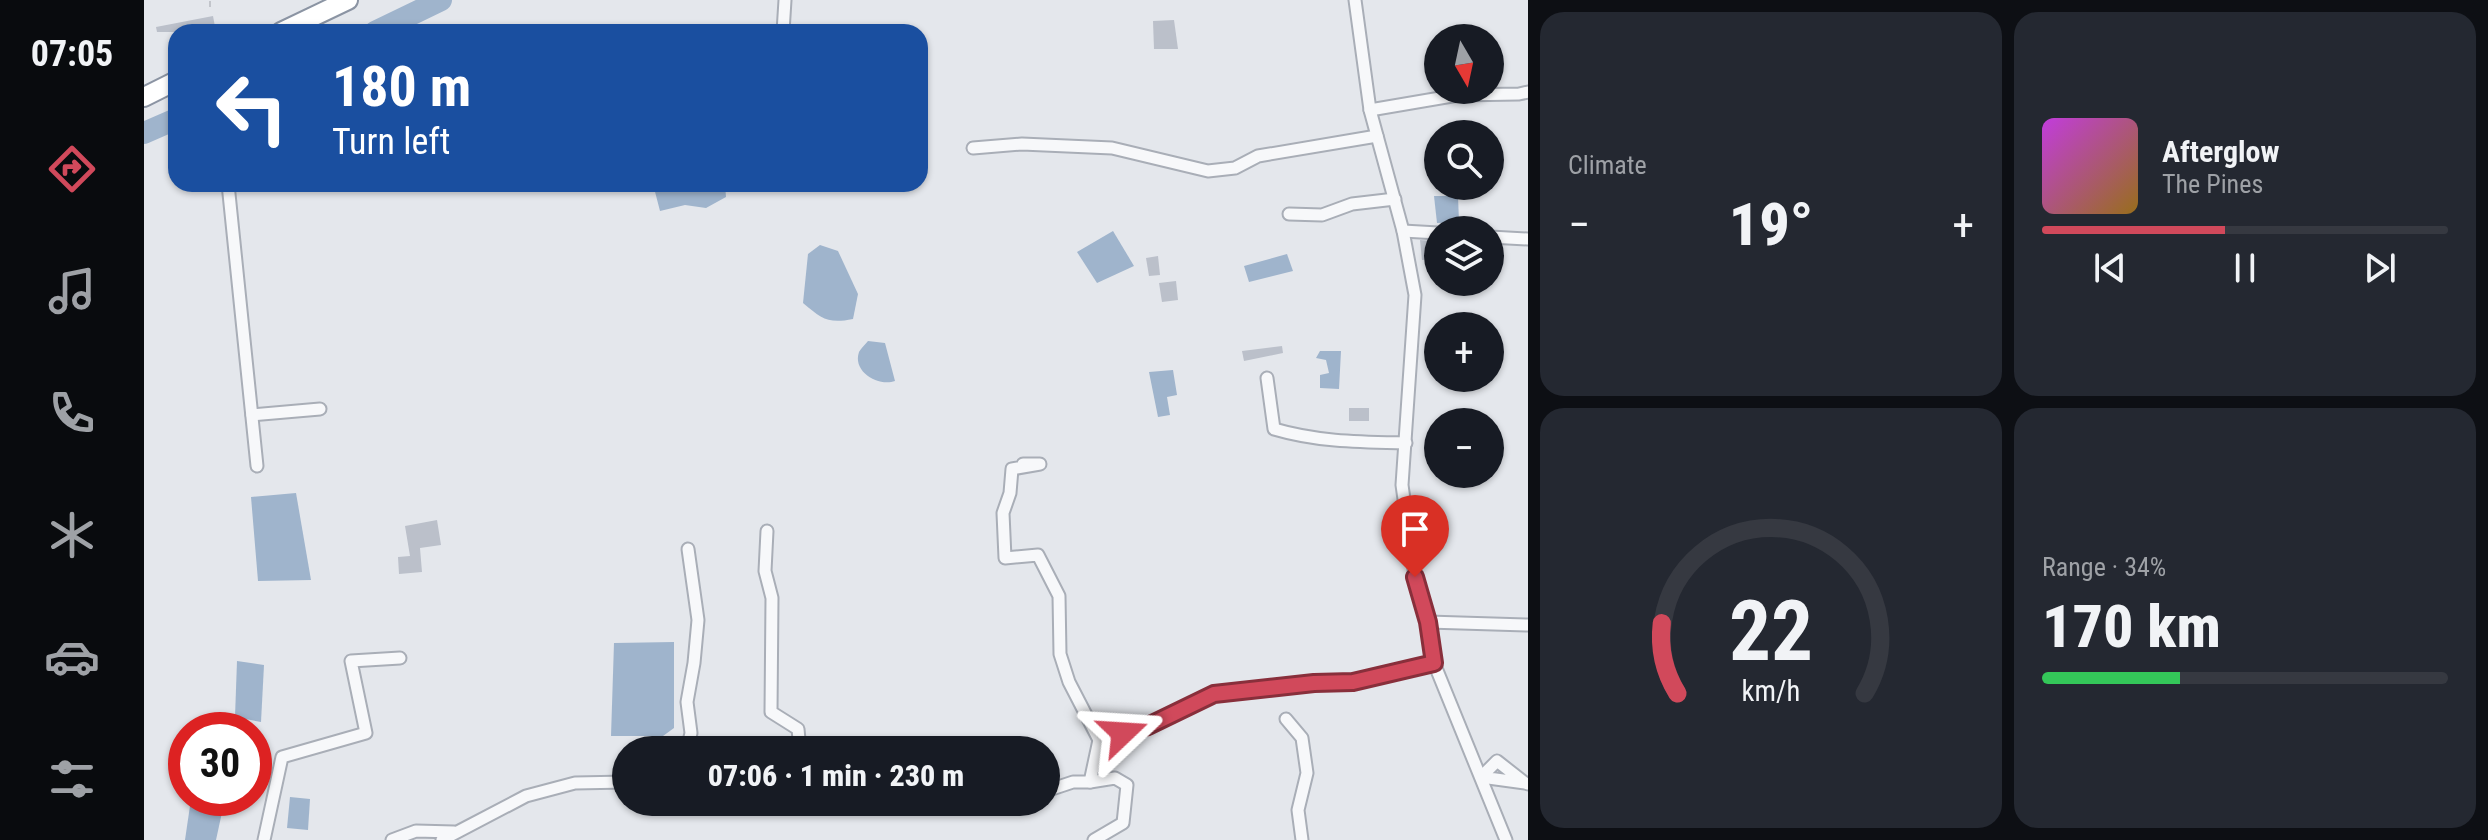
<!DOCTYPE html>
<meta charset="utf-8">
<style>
:root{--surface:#171b24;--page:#242831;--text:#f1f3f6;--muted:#9ea1a6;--line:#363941;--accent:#d1495b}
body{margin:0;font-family:"Roboto Condensed",sans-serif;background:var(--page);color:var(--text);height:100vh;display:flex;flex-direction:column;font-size:30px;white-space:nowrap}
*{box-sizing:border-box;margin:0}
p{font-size:26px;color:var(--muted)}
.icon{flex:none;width:44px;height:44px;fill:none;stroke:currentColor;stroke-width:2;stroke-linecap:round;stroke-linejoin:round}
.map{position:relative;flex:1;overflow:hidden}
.sheet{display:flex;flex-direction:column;gap:12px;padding:12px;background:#0d0f14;width:960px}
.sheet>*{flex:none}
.top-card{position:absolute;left:24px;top:24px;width:760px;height:168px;border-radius:24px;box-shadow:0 2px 6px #0004;background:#1a4fa0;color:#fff;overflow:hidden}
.needle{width:52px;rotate:171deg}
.tools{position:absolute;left:1280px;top:24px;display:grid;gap:16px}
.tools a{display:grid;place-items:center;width:80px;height:80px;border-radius:50%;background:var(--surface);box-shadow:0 2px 6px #0004;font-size:40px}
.speed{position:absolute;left:24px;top:712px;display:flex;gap:16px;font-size:40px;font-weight:700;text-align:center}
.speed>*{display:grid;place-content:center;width:104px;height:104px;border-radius:50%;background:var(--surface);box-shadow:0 2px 6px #0004;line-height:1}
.speed .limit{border:12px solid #d22;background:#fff;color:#111}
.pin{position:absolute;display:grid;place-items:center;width:68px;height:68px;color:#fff;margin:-82px -34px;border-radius:50% 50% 50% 0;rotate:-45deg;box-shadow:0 0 8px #0007}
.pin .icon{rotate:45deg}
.me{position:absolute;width:88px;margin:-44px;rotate:70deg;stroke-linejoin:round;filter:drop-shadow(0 0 6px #0008)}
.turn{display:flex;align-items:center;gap:28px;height:168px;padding:0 32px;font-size:36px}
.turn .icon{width:104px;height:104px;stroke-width:2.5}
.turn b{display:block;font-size:56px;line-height:68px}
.big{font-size:60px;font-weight:800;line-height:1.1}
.sheet .tile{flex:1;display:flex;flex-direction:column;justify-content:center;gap:12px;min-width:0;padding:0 28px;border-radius:24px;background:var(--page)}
.sheet .dial{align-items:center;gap:0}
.dial svg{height:208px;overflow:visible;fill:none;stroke:var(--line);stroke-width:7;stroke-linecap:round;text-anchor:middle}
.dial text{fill:var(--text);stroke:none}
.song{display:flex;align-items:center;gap:24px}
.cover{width:96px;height:96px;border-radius:12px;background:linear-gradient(135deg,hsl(290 70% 55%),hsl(40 70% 35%))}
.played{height:8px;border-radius:4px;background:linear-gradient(90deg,var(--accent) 45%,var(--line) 45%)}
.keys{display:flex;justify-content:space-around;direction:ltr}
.heat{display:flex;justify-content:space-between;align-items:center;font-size:44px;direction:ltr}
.charge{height:12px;border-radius:6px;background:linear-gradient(90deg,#34c759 34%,var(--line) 0)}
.sheet .tiles{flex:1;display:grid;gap:12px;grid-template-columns:repeat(2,1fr)}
.trip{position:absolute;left:468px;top:736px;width:448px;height:80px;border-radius:40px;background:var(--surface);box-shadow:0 2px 6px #0004;font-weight:800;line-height:80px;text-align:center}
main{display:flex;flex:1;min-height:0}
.dock{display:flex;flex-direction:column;width:144px;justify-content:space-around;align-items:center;background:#090b0e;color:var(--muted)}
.dock .icon{width:56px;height:56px}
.dock .current{color:var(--accent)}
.dock b{font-size:36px;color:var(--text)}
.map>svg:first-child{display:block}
.water{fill:#9fb4cc}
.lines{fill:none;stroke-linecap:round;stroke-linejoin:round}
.river{stroke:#9fb4cc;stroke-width:22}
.building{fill:#bbc0ca}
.minor-casing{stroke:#a9aeb7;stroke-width:15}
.trunk-casing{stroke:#8b94a3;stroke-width:22}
.path{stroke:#c2c5cb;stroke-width:2;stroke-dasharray:6 6;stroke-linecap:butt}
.minor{stroke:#f7f8fa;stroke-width:11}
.trunk{stroke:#fff;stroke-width:18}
.route-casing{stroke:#882f3b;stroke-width:20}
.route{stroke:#d1495b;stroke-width:14}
</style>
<main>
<nav class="dock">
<b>07:05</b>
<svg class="icon current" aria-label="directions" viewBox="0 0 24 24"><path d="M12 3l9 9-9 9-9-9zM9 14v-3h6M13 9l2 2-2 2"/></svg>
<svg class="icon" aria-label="music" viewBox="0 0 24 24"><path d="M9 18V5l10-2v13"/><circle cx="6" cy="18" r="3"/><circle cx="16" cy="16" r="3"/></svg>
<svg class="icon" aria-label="phone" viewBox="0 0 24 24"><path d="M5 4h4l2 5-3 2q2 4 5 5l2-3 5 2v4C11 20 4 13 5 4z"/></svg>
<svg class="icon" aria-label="climate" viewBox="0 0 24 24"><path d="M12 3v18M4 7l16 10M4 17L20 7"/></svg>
<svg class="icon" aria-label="car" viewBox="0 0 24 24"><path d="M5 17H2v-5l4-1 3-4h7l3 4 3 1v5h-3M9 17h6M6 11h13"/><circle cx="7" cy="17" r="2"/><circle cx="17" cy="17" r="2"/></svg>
<svg class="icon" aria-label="filters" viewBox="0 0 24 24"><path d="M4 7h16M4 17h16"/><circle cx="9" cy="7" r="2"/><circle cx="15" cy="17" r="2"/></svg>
</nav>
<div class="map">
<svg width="1384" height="840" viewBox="0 0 1384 840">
<rect width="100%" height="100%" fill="#e4e7ec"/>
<g class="water">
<polygon points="509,184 581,184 582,197 562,208 541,205 516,211"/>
<polygon points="1290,196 1314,196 1315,222 1293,223"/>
<polygon points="969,231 990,266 953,283 933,252"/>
<path d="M676,245L694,251L714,294L709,319C684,324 678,319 659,303L664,254Z"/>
<polygon points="1143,254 1149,271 1105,282 1100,266"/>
<path d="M724,341L741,343L751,381C735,387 708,372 715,352C717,348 721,345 724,341Z"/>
<polygon points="1176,351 1197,351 1195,389 1176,388 1176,375 1185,373 1182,360 1172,358"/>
<polygon points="1029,370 1033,395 1023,397 1026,415 1014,417 1005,372"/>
<polygon points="152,493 167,580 114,581 107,497"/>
<polygon points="530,642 530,728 519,736 467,736 470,643"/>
<polygon points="93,661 120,665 117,722 91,717"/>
<polygon points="146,797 166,799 164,830 143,828"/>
<polygon points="47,799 80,803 72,840 41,840"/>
</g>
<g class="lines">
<g class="river">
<polyline points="231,32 297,0"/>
<polyline points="0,133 32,119"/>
</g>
</g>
<g class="building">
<polygon points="69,16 72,32 13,32 12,27"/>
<polygon points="1030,20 1034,49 1010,49 1009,21"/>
<polygon points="1276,240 1288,241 1290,259 1278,260"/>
<polygon points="1014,256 1016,275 1005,276 1002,258"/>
<polygon points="1032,281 1034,300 1018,302 1015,283"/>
<polygon points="1138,346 1139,353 1100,361 1098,351"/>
<rect x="1205" y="408" width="20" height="13"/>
<polygon points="293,520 297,545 276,548 278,572 255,574 254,557 266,556 261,526"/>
</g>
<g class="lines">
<g class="minor-casing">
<g id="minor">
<polyline points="1211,0 1226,110 1259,231 1271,295 1258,485 1271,577 1284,622 1290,663 1362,840"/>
<polyline points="639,32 641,0"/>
<polyline points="1226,110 1314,95 1375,94 1384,92"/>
<polyline points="829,148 878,144 968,148 1064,171 1091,168 1114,156 1233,136"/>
<polyline points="84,184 113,466"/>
<polyline points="1145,214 1178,215 1208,204 1251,199"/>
<polyline points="1259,231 1294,233"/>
<polyline points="1346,237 1384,239"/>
<path d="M1123,378L1130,429C1174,442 1216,442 1262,443"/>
<polyline points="108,415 176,409"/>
<polyline points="879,464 896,464 868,469 866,493 859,513 861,558 894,555 915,596 916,654 925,682 955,740"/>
<polyline points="623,531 621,571 628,598 627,712 654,729 656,750"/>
<polyline points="1284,622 1384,625"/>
<polyline points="1142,719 1158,738 1163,773 1154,810 1158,840"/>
<polyline points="543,750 547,733 543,702 550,663 554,620 544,549"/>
<polyline points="946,782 971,778 983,785 979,823 950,840"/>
<polyline points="1381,783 1353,761 1337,777 1381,783 1384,784"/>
<polyline points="902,791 929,782 946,782 955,740 1004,726 1070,694 1170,683 1209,682 1290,663"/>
<polyline points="624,802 639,805 704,802"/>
<polyline points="120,840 138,757 222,733 207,661 256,658"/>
<polyline points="248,840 272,831 310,832"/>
<polyline points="298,840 382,796 431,783 482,782"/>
</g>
</g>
<g class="trunk-casing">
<g id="trunk">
<polyline points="137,32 204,0"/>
<polyline points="0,97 32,81"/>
</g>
</g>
<polyline class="path" points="66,7 66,0"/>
<use href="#minor" class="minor"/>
<use href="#trunk" class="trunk"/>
</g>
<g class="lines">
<g class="route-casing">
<polyline id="route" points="979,733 1004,726 1070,694 1170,683 1209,682 1290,663 1284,622 1271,577"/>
</g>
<use href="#route" class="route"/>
</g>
</svg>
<div class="tools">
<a><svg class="needle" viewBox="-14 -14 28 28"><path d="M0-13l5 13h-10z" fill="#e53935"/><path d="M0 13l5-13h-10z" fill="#9ea1a6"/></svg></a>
<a><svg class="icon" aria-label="search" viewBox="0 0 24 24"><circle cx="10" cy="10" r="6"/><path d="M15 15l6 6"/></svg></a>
<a><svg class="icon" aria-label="layers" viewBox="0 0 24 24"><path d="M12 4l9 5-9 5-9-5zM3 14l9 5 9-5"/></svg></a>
<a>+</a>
<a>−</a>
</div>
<div class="speed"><div class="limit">30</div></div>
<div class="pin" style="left:1271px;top:577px;background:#d93025"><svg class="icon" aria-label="arrive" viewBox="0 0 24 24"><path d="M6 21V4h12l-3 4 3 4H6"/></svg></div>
<svg class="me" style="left:979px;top:733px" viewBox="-20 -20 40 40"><path d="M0-17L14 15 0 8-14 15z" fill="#d1495b" stroke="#fff" stroke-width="4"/></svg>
<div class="trip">07:06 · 1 min · 230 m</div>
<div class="top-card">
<div class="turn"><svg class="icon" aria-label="left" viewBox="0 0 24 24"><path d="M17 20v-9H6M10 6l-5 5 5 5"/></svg><div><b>180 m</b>Turn left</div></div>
</div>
</div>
<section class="sheet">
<div class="tiles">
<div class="tile"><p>Climate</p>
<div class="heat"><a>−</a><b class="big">19°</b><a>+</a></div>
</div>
<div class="tile">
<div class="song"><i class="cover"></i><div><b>Afterglow</b><p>The Pines</p></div></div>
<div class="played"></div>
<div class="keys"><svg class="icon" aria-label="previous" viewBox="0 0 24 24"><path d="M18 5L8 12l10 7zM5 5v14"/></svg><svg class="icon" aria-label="pause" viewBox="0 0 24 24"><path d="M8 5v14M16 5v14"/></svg><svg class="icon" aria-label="next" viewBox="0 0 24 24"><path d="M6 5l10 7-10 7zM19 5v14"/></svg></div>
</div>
<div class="tile dial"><svg viewBox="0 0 100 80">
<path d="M14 69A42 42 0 1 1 86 69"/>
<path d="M14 69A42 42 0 0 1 8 42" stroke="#d1495b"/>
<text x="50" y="56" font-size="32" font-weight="700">22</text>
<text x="50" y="72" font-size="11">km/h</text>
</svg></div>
<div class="tile"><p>Range · 34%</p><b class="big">170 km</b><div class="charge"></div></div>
</div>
</section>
</main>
